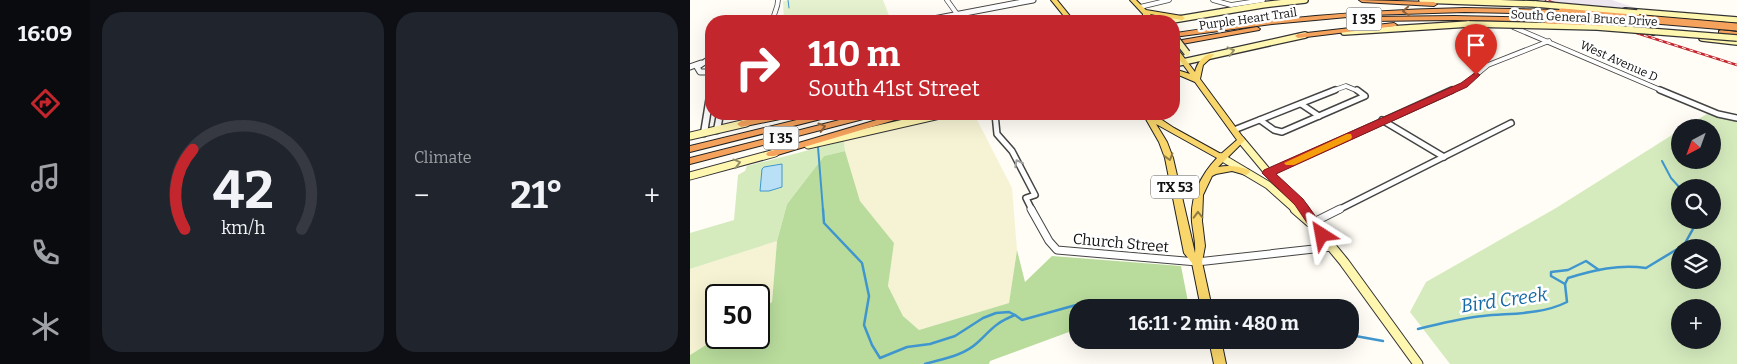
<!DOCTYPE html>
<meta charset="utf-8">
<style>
:root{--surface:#171b24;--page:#20242c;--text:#f1f3f6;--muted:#9ea1a6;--line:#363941;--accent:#c4262e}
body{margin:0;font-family:Bitter,serif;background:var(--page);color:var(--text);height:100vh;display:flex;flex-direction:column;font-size:19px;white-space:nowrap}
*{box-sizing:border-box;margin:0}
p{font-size:16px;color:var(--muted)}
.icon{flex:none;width:28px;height:28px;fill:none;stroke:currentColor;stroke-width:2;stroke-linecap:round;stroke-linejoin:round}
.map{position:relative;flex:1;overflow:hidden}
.details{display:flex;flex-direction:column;gap:12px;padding:12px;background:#0d0f14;width:600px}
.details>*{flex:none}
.guide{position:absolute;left:15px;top:15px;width:475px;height:105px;border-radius:20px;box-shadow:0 5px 20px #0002;background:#c4262e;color:#fff;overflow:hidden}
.needle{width:32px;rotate:221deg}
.controls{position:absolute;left:981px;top:119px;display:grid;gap:10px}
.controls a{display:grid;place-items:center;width:50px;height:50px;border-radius:50%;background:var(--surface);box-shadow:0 5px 20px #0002;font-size:25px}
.speed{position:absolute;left:15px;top:284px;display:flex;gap:10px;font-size:25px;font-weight:700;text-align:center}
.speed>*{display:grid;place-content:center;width:65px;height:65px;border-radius:50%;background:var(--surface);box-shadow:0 5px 20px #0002;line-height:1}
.speed .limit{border:2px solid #111;border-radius:8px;background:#fff;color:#111}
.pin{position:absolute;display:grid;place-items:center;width:42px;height:42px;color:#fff;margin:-51px -21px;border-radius:50% 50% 50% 0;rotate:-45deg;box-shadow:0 0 5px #0007}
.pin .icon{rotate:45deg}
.me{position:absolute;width:55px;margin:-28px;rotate:326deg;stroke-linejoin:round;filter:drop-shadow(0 0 4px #0008)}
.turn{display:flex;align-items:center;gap:18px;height:105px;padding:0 20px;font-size:22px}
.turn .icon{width:65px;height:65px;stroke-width:2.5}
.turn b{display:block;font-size:35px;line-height:42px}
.big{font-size:38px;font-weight:700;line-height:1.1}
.details .widget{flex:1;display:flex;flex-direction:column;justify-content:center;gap:8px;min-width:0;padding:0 18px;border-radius:20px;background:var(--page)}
.details .dial{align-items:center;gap:0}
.dial svg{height:130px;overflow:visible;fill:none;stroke:var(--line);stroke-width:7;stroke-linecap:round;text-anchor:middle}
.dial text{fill:var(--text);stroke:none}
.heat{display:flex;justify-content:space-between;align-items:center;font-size:28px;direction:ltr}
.details .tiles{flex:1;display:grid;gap:12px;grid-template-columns:repeat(2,1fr)}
.trip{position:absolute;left:379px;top:299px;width:290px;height:50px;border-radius:20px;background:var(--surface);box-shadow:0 5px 20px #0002;font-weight:700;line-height:50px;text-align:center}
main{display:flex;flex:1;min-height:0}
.dock{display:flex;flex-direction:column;width:90px;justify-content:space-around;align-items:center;background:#090b0e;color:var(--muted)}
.dock .icon{width:35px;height:35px}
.dock .active{color:var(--accent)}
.dock b{font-size:22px;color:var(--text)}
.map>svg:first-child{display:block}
.industrial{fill:#eee6ef}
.farmland{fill:#f6f3d4}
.green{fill:#d5ebbd;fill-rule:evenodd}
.forest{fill:#b9dc9c}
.pitch{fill:#e6f2cf}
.water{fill:#b9e0f7;stroke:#3f96cf}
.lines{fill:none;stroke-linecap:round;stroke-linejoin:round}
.stream-far2{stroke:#3f96cf;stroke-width:1}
.stream-far1{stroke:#3f96cf;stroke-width:2}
.stream{stroke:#3f96cf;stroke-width:2.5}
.minor-far2-casing{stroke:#444;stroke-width:5.5}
.minor-far1-casing{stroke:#444;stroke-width:8}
.minor-casing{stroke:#444;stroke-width:9}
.tertiary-far1-casing{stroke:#444;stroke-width:7}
.tertiary-casing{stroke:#444;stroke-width:9}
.secondary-far2-casing{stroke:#333;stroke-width:8}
.secondary-far1-casing{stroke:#333;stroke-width:9}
.secondary-casing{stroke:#333;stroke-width:11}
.primary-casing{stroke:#222;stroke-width:2}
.motorway-casing{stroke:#222;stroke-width:2}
.minor-far2{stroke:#fff;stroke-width:4}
.minor-far1{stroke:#fff;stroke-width:5}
.minor{stroke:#fff;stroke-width:7}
.tertiary-far1{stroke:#fff;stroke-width:5}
.tertiary{stroke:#fff;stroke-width:6}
.secondary-far2{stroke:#fff6b0;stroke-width:5.5}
.secondary-far1{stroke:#fff6b0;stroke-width:7}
.secondary{stroke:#fff6b0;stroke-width:9}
.primary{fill:#f9d66b;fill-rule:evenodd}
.motorway{fill:#f5a25d;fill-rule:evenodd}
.rail-casing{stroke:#c4262e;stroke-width:2.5}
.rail{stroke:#fff;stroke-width:1;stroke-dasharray:4;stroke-linecap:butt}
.secondary-bridge-casing{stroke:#333;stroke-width:8;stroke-linecap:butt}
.motorway-bridge-casing{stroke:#222;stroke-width:9;stroke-linecap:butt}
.secondary-bridge{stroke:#fff6b0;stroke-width:5.5}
.motorway-bridge{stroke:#f5a25d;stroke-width:7}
.oneway{stroke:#8e613b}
.oneway2{stroke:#948f68}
.oneway3{stroke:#917d42}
.oneway4{stroke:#a0a0a0}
.route{fill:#c4262e;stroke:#7f191e}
.slow{fill:#f59e0b}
.labels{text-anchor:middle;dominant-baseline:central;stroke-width:5;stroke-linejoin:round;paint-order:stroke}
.far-street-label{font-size:12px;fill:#111;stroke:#fff}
.shield{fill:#fff;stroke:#585858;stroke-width:1}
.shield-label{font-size:14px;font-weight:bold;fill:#111}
.street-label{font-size:15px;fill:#111;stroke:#fff}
.near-water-label{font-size:19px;font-style:italic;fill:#1768a6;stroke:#fff}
</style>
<main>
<nav class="dock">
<b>16:09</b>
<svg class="icon active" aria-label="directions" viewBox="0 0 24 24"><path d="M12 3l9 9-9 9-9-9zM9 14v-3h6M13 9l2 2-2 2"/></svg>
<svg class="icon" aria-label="music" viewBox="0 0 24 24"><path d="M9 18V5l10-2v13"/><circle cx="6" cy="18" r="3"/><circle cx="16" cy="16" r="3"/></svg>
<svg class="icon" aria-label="phone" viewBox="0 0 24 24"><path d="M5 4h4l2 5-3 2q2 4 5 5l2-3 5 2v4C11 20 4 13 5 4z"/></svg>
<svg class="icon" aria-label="climate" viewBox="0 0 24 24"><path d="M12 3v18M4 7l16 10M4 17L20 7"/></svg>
</nav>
<section class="details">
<div class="tiles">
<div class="widget dial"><svg viewBox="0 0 100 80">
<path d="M14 69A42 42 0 1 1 86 69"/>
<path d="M14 69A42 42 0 0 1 19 20" stroke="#c4262e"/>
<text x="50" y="56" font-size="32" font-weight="700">42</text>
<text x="50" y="72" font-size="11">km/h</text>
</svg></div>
<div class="widget"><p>Climate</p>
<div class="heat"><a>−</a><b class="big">21°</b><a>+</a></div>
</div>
</div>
</section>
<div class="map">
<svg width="1047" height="364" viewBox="0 0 1047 364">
<rect width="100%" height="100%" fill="#fffdf5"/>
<polygon class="industrial" points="860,0 922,0 949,9 873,5"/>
<g class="farmland">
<polygon points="272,114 284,114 322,188 327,250 319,303 229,330 213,316 198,286 204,243 170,201 155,151 154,141"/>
<polygon points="87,241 82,302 69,310 69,295 26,295 27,338 0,355 0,269"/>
</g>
<g class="green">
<path d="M1017,114L1047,120V364H760L720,312L736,282L866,208L990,130V160H1022V128L995,127ZM990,188H1022V220H990ZM990,248H1022V280H990ZM990,308H1022V340H990Z"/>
<polygon points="154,141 155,151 134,156 97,204 87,241 0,269 0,233 44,220 48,175 55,171 57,166"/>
</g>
<polygon class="forest" points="155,151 170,201 204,243 198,286 213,316 229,330 319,303 327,250 335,282 362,256 491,266 499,307 388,308 387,329 300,361 299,364 0,364 0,355 27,338 69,338 69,310 82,302 87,241 97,204 134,156"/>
<polygon class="pitch" points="101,0 193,0 201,21 94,21 93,1"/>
<polygon class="water" points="92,164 92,187 79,191 70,191 72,169 74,167"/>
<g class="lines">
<polyline class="stream-far2" points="98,0 99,8"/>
<g class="stream-far1">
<polyline points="128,147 133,210"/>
<polyline points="972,161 981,178 990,188"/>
</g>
<g class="stream">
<polyline points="133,209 134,223 172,263 179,296 174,325 182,345 190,358 217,347 240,344 265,336 293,318 306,313 319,312 325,315"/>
<polyline points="875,284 861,276 861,272 878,270 896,261 909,270"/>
<path d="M728,329C749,324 771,318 793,316C821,313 851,315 877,302L875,284L878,278C904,270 929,264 956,268L994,245L1008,220"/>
<polyline points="660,335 693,341"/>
<path d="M235,364C252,359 273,356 287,343C302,329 305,323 325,315L332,320L386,305L427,308"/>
</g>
<g class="minor-far2-casing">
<g id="minor-far2">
<polyline points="257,0 272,21"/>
<polyline points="523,0 541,5 573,0"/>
<polyline points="450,7 479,0"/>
<path d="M83,21C83,13 88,9 88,0"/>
<polyline points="823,27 973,91"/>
<polyline points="642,91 656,86 668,91"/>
<polyline points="760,91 774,85 798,65 859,41"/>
</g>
</g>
<g class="minor-far1-casing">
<g id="minor-far1">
<polyline points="970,90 1028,114 1047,118"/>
<polyline points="611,104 629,116"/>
<polyline points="305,114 307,134 322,151 345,195 336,198 342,210"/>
<polyline points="570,120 584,130 592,132 675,96 667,90"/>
<polyline points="692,120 754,157"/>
<polyline points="544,130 645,90"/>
<polyline points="578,173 762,90"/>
<polyline points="648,210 821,123"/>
</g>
</g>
<g class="minor-casing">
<g id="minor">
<polyline points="341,209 359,241 367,250 507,262 642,247"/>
<polyline points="622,223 650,209"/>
</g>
</g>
<g class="tertiary-far1-casing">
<g id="tertiary-far1">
<polyline points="233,21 343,0"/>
<polyline points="21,58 7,67 10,72 21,72"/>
<polyline points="0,67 11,63"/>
</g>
</g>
<g class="tertiary-casing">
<g id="tertiary">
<polyline points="27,130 30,114"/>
<polyline points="14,133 21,90"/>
</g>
</g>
<g class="secondary-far2-casing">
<g id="secondary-far2">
<polyline points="732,0 846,4"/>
<polyline points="477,21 572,5 615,0"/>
<polyline points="654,32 779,24"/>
<path d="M963,32C954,27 938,22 935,11L1047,20"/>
<polyline points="1012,38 1047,42"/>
<polyline points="484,64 615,35"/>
</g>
</g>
<g class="secondary-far1-casing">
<g id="secondary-far1">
<polyline points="0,136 56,123"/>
<polyline points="551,140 576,170 615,210"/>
<polyline points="118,145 254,114"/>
<polyline points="531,157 578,185 606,210"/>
<polyline points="0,176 85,153"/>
</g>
</g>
<g class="secondary-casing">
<g id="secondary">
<polyline points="605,209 620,222"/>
<polyline points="614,209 622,223 654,262 728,364"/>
</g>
</g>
<g class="primary-casing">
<g id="primary">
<polygon points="361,0 367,0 384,21 378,21"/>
<polygon points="440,0 446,0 456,10 492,16 495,18 492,20 460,14 466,21 460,21 458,19 455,21 449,21 453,17 453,14"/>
<path d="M484,46L486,47L505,72C507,63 514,53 523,54L524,55L513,65L510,79L555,140L528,167C539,165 548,166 559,170L560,172L556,175L542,171L526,174L522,176L513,195L512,221L515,246L512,262L522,308H511L502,263L494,253L475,158L469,142L453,114H463L484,128L531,154L547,140L505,82L484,73V69L500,74L484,52ZM466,124L527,158C510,176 500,197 502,222C503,232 506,242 505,253L483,158L477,142Z"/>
<polygon points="519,340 531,340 536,364 524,364"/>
</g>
</g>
<g class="motorway-casing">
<g id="motorway">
<polygon points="669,0 744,2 747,4 744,6 672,2"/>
<path d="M775,8L872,10L875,12L872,14L775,12L679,15L582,24L484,37V33H486C582,18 678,10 775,8Z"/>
<polygon points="764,16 857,18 860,20 857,22 764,20 679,21 676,19 679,17"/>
<polygon points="704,23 707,25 706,26 608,38 605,36 608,34"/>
<polygon points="567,27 570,29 569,30 492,44 488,42 492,40"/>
<polygon points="1031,30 1047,32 1047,36 1029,33 1029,31"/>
<polygon points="89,114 104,114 100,117 51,127 47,124 51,121"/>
<polygon points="131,114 144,114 143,116 0,152 0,146"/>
<polygon points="173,114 186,114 185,116 0,164 0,158"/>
<polygon points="207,114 219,114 218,116 84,156 78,156 76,154 78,152"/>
</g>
</g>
<use href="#minor-far2" class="minor-far2"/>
<use href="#minor-far1" class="minor-far1"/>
<use href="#minor" class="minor"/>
<use href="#tertiary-far1" class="tertiary-far1"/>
<use href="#tertiary" class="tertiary"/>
<use href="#secondary-far2" class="secondary-far2"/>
<use href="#secondary-far1" class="secondary-far1"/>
<use href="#secondary" class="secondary"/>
<use href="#primary" class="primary"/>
<use href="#motorway" class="motorway"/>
<g class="rail-casing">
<polyline id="rail" points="856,0 931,28 1047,65"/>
</g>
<use href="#rail" class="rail"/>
<g class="secondary-bridge-casing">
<g id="secondary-bridge">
<polyline points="846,4 947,13"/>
<polyline points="779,24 907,27 1047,38"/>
<polyline points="484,36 497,53"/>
</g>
</g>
<g class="motorway-bridge-casing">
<g id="motorway-bridge">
<polyline points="872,12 1047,27"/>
<polyline points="857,20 911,22"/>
</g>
</g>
<use href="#secondary-bridge" class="secondary-bridge"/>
<use href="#motorway-bridge" class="motorway-bridge"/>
</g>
<defs><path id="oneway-chevron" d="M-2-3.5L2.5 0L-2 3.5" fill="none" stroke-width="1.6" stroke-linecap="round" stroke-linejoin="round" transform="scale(1.25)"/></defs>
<g class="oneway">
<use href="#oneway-chevron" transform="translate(716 11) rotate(178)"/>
<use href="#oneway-chevron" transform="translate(132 127) rotate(-15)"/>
</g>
<g class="oneway2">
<use href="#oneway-chevron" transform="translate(541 51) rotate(-14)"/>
<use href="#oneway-chevron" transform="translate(47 163) rotate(-15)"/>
</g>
<g class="oneway3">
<use href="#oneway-chevron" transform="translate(479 157) rotate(73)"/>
<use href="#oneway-chevron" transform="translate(508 215) rotate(-91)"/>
</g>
<use class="oneway4" href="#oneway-chevron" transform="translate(328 163) rotate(-118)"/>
<polygon class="route" points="786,72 790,75 777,87 586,174 613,199 637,232 638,235 637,239 628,239 605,205 572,173 574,170 771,83"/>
<polygon class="slow" points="657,134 661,134 662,137 661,139 604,165 596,165 594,163"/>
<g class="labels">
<g class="far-street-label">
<text transform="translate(894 18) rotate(3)">South General Bruce Drive</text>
<text transform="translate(558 19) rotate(-8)">Purple Heart Trail</text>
<text transform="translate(929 61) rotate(24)">West Avenue D</text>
</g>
<g class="shield">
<rect x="656.5" y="7.5" width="35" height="23" rx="4"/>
<rect x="73.5" y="126.5" width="35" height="23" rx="4"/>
<rect x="461" y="175.5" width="48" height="23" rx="4"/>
</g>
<g class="shield-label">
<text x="674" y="19">I 35</text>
<text x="91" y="138">I 35</text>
<text x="485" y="187">TX 53</text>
</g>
<g class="street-label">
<text transform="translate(431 243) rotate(5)">Church Street</text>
</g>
<g class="near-water-label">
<text transform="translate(814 300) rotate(-8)">Bird Creek</text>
</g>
</g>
</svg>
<div class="controls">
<a><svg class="needle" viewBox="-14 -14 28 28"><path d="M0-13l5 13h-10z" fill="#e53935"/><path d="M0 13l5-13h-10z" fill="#9ea1a6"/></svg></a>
<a><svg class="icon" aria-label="search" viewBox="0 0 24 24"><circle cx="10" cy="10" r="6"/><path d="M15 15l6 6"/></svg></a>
<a><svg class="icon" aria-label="layers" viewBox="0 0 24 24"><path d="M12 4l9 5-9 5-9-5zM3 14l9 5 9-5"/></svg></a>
<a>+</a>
</div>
<div class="speed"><div class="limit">50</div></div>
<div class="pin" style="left:786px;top:75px;background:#d93025"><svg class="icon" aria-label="arrive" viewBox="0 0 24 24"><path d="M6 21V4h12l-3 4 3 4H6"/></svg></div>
<svg class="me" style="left:632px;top:235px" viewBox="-20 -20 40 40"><path d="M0-17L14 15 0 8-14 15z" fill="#c4262e" stroke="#fff" stroke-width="4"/></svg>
<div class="trip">16:11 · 2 min · 480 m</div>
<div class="guide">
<div class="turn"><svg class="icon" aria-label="right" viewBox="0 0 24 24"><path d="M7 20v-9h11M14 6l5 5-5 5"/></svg><div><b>110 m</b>South 41st Street</div></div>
</div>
</div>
</main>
